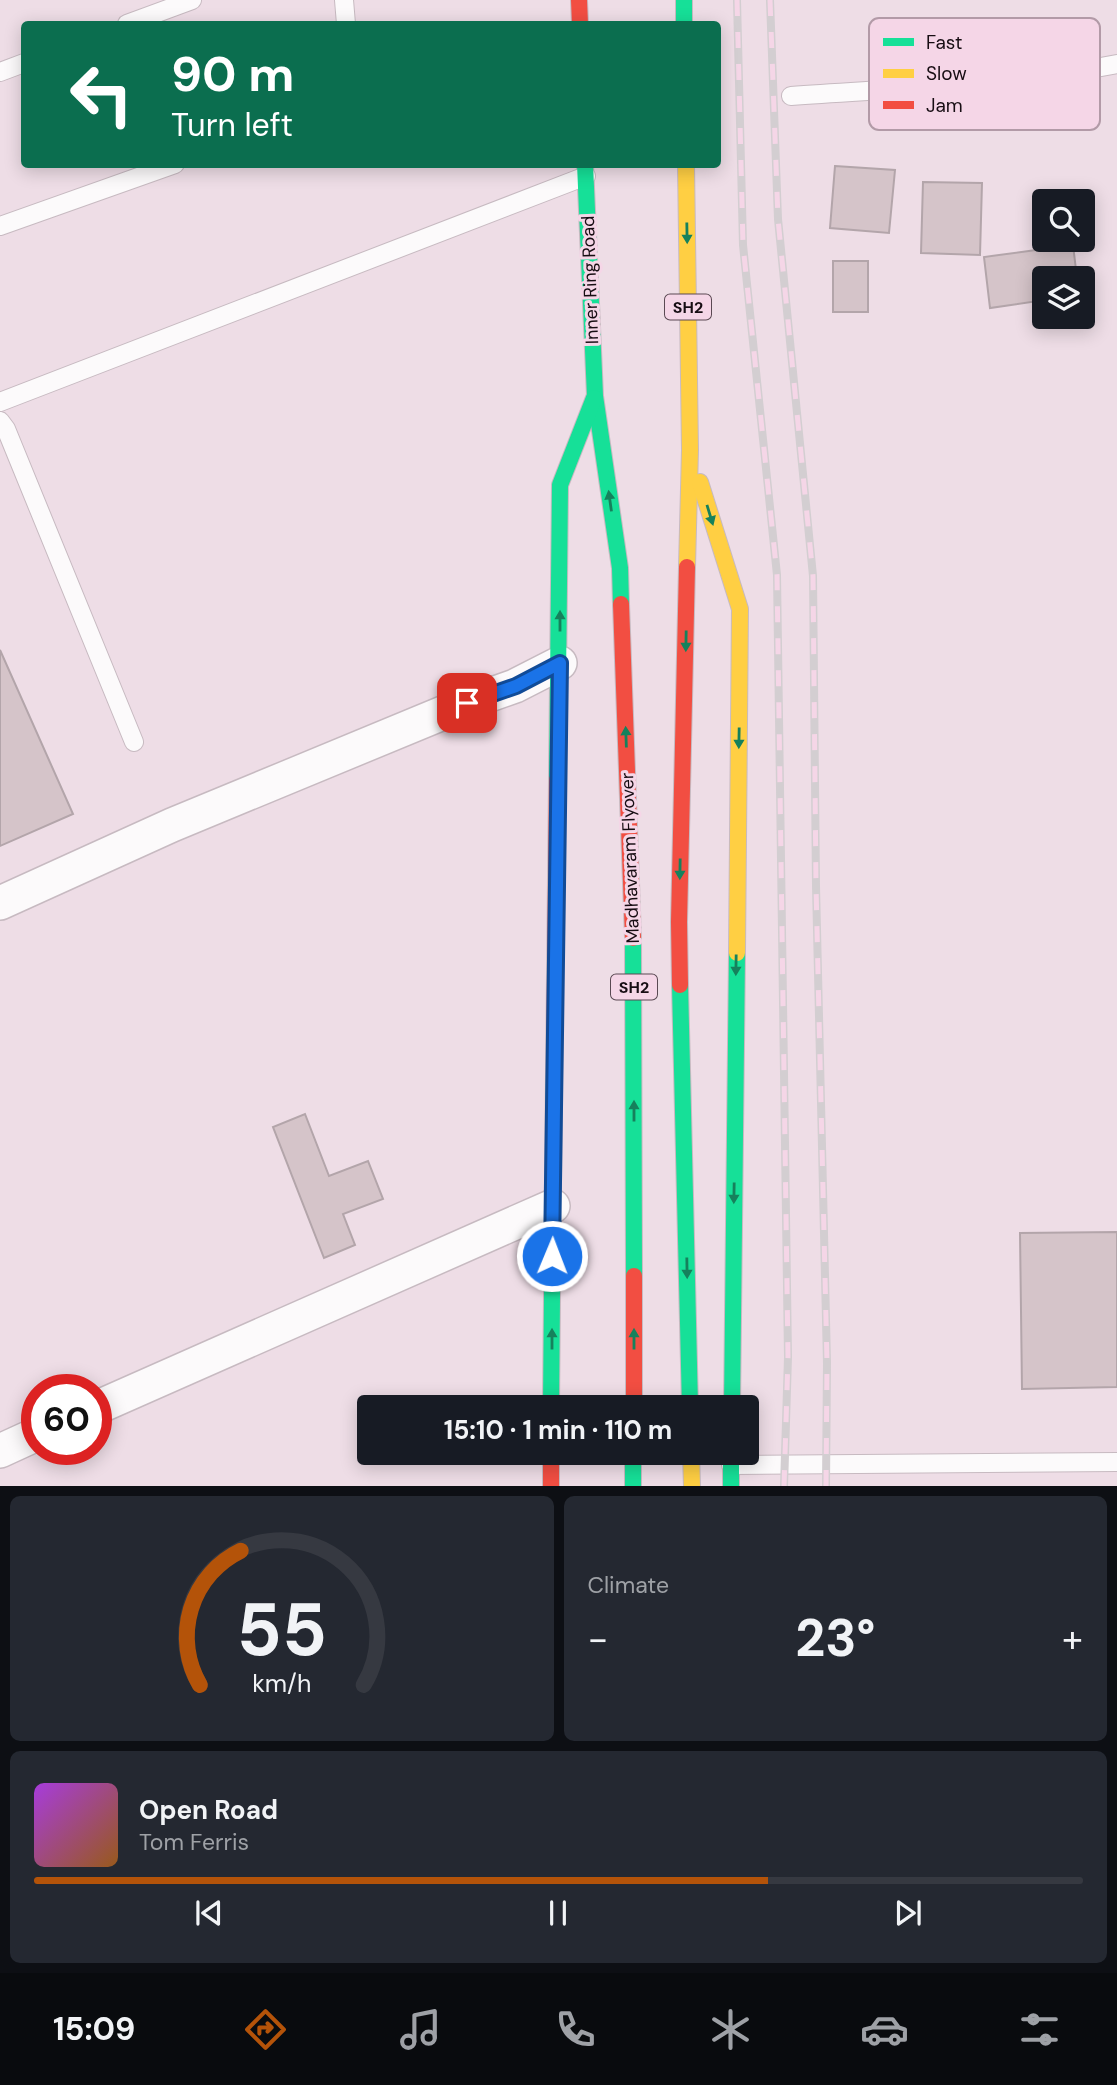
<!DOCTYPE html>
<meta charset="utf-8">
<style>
:root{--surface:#171b24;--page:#242831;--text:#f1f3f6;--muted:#9ea1a6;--line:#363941;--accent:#b45309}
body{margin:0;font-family:"DM Sans",sans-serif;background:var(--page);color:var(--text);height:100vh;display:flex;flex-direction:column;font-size:26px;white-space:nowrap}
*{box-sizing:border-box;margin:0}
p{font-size:23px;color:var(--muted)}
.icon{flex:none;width:38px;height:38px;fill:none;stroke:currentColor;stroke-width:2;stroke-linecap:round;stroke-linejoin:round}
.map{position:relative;height:1486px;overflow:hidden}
.panel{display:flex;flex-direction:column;gap:10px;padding:10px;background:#0d0f14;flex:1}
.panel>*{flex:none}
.hud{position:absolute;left:21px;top:21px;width:700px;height:147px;border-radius:7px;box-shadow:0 4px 18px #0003;background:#0b6e4f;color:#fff;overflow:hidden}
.buttons{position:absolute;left:1032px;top:189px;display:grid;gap:14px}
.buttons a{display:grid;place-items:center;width:63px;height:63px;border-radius:7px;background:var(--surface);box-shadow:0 4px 18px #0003;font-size:35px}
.speed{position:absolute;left:21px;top:1374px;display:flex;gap:14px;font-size:35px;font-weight:700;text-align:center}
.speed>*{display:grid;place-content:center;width:91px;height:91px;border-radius:50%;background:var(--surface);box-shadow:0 4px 18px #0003;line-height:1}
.speed .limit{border:10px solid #d22;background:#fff;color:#111}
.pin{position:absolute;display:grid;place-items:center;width:60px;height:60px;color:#fff;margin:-30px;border-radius:14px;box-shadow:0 4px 10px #0006}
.me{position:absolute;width:77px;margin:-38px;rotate:1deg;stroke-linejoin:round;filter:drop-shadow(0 0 5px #0008)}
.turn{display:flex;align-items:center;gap:24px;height:147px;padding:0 35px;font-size:32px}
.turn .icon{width:91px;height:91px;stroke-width:2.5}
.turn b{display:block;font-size:49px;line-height:60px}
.big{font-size:52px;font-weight:700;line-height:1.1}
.panel .tile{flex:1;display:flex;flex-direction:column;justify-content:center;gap:10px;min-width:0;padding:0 24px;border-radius:10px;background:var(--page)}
.panel .dial{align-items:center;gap:0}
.dial svg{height:182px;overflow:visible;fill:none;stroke:var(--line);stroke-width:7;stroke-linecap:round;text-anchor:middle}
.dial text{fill:var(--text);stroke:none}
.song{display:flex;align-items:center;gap:21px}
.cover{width:84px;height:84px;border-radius:10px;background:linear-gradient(135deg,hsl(280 70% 55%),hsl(30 70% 35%))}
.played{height:7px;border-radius:4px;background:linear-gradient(90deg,var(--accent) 70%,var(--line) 70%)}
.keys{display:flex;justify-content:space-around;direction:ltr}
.heat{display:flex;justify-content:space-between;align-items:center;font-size:38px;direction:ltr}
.panel .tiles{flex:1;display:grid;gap:10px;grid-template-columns:1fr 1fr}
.tile:last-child{grid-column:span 2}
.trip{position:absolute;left:357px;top:1395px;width:402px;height:70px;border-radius:7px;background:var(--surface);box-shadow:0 4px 18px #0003;font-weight:700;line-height:70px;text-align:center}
.dock{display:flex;height:112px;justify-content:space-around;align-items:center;background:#090b0e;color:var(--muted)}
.dock .icon{width:49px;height:49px}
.dock .selected{color:var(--accent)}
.dock b{font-size:32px;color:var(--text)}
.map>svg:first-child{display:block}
.building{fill:#d5c4c9;stroke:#b3a5aa;stroke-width:2}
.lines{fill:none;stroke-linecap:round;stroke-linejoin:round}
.lane-casing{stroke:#c7bac1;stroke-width:20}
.street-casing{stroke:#c7bac1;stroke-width:36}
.fast-casing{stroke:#c7bac1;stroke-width:18}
.slow-casing{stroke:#c7bac1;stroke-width:18}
.jam-casing{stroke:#c7bac1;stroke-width:18}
.lane{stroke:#fcfafb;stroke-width:18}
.street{stroke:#fcfafb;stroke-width:33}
.fast{stroke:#16e098;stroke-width:16}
.slow{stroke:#ffcf43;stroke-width:16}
.jam{stroke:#f24e42;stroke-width:16}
.rail-casing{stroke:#d3ced1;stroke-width:8}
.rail{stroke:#f5d6e7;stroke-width:5;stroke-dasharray:16;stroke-linecap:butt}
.oneway{fill:#16815c}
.route-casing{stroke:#114b97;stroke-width:18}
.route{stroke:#1a73e8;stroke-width:12}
.labels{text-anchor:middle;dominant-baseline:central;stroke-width:6;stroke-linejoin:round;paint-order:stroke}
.shield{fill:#f5d6e7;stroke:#5a4953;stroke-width:2}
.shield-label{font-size:16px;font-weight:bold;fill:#170d13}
.street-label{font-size:18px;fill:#170d13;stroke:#f5d6e7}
.key{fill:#f5d6e7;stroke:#b29aa7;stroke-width:2}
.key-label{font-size:19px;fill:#170d13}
</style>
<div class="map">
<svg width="1117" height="1487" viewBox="0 0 1117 1487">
<rect width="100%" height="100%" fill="#eedde6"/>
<g class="building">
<polygon points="835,166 895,170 889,233 830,228"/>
<polygon points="923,182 982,183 980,255 921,253"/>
<polygon points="1073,245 1077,278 1045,278 1045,300 990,308 984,257"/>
<rect x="833" y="261" width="35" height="51"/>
<polygon points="0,650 73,814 0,846"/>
<polygon points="305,1114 329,1176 368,1161 383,1199 343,1214 355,1245 324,1258 273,1127"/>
<polygon points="1117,1232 1117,1387 1022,1389 1020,1233"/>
</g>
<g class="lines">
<g class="lane-casing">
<g id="lane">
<polyline points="344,0 346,24"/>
<polyline points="127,24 192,0"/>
<polyline points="0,72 24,63"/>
<path d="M791,96C899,88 1010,85 1117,64"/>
<polyline points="0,226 175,164"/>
<polyline points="0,402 586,176"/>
<polyline points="0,421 6,429 134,742"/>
<polyline points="731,1465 1117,1462"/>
</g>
</g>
<g class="street-casing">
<g id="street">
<polyline points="0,903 172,825 467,703 515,686 560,663"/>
<polyline points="96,1408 553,1206"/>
<polyline points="0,1451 37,1434"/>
</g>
</g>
<g class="fast-casing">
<g id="fast">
<polyline points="684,0 684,24"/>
<polyline points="585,164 595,396 620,568 621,604"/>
<polyline points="557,780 560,485 594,398"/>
<polyline points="633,938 634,1276"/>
<polyline points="680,985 690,1407"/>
<polyline points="551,1407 554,1072"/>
<polyline points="732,1407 737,953"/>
<polyline points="633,1452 633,1487"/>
<polyline points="731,1452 731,1487"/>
</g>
</g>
<g class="slow-casing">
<g id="slow">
<polyline points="686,164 690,450 687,567"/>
<polyline points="700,482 740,609 737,953"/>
<polyline points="691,1452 692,1487"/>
</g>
</g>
<g class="jam-casing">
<g id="jam">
<polyline points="579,0 580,24"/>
<polyline points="621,604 633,938"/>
<polyline points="680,985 679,922 687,567"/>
<polyline points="554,1072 557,780"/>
<polyline points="634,1276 634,1407"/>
<polyline points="551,1452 551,1487"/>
</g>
</g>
<use href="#lane" class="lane"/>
<use href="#street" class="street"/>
<use href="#fast" class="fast"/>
<use href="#slow" class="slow"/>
<use href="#jam" class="jam"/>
<g class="rail-casing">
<g id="rail">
<polyline points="737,0 743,245 777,575 788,1357 784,1487"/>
<polyline points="770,0 778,219 813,576 816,886 827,1363 826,1487"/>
</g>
</g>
<use href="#rail" class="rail"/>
</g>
<defs><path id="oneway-solid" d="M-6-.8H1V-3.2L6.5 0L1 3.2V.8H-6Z" transform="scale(1.75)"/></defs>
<g class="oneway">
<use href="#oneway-solid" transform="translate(687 233) rotate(89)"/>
<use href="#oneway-solid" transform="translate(610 501) rotate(-98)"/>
<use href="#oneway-solid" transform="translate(710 515) rotate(73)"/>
<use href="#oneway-solid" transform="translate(560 621) rotate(-90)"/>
<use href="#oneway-solid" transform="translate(686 641) rotate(91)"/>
<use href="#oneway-solid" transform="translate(626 737) rotate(-92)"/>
<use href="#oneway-solid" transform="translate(739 738) rotate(91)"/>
<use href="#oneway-solid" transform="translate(680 869) rotate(91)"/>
<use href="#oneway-solid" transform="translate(736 965) rotate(91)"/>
<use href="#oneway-solid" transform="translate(634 1111) rotate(-90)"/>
<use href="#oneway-solid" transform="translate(734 1193) rotate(91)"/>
<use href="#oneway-solid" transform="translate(687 1268) rotate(89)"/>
<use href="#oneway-solid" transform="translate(552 1339) rotate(-90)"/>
<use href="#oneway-solid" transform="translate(634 1339) rotate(-90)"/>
</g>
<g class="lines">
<g class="route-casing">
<polyline id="route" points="467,703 516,686 560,663 552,1256"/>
</g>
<use href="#route" class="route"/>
</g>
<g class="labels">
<g class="shield">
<rect x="665" y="294.5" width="46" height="25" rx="5"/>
<rect x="611" y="974.5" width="46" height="25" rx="5"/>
</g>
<g class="shield-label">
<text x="688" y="307">SH2</text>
<text x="634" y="987">SH2</text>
</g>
<g class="street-label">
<text transform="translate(590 280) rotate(-92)">Inner Ring Road</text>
<text transform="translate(630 858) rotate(-92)">Madhavaram Flyover</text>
</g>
</g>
<rect x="869" y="18" width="231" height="112" rx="10" class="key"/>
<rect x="883" y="38" width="31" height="8" fill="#16e098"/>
<rect x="883" y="69" width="31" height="9" fill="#ffcf43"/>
<rect x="883" y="101" width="31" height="8" fill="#f24e42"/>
<g class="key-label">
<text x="926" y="49">Fast</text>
<text x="926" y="80">Slow</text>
<text x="926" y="112">Jam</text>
</g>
</svg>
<div class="buttons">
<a><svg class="icon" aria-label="search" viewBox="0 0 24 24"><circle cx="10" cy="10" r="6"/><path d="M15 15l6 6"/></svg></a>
<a><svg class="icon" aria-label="layers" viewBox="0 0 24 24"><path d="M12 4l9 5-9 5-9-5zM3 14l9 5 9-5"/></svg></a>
</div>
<div class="speed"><div class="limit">60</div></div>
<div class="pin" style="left:467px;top:703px;background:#d93025"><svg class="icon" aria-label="arrive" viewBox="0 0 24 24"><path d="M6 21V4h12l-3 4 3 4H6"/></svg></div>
<svg class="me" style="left:552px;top:1256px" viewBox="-20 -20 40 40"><circle r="17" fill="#1a73e8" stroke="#fff" stroke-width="3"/><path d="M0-11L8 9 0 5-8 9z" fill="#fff"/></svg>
<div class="trip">15:10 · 1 min · 110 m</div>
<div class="hud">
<div class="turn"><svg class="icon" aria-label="left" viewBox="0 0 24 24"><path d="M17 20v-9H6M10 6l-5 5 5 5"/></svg><div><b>90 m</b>Turn left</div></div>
</div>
</div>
<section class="panel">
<div class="tiles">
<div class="tile dial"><svg viewBox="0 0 100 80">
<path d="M14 69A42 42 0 1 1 86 69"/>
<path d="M14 69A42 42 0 0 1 32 10" stroke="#b45309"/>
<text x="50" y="56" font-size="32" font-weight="700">55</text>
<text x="50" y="72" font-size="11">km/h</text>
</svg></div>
<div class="tile"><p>Climate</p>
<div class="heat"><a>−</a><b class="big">23°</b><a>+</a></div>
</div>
<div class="tile">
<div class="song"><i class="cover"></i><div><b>Open Road</b><p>Tom Ferris</p></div></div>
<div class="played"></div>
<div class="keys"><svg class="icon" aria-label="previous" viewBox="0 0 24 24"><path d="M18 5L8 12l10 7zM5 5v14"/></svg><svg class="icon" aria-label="pause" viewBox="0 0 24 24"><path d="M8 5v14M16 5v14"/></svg><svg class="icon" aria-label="next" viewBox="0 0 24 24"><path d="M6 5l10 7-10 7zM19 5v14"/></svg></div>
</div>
</div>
</section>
<nav class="dock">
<b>15:09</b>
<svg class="icon selected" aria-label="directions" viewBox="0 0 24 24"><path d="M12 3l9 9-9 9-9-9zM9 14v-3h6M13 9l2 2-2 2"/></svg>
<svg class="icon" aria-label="music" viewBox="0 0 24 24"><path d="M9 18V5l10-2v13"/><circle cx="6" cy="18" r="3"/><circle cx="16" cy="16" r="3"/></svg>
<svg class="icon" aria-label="phone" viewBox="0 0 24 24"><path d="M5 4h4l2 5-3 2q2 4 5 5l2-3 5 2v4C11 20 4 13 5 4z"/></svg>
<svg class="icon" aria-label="climate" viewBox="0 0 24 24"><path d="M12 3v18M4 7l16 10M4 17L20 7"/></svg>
<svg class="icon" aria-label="car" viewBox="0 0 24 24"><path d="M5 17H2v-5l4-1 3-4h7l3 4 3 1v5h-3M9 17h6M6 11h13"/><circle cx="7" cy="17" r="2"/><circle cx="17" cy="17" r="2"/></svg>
<svg class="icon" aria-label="filters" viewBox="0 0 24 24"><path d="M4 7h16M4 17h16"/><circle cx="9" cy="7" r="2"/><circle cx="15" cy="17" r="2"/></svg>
</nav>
